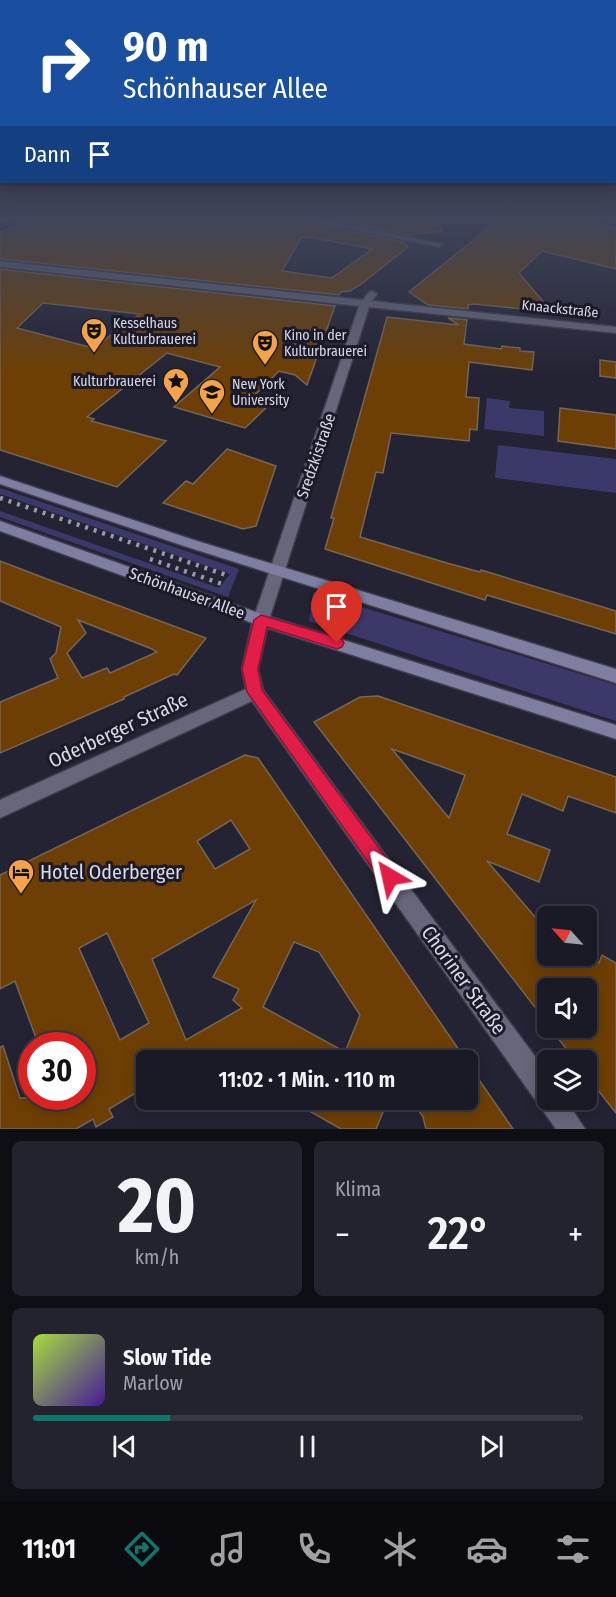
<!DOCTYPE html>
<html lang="de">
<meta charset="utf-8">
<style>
:root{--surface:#1a1a26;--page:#23232e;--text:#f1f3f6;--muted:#9fa1a7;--line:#383843;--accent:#0f766e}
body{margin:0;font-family:"Fira Sans Condensed",sans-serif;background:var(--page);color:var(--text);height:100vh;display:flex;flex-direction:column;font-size:22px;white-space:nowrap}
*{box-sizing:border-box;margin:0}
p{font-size:20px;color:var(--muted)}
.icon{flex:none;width:33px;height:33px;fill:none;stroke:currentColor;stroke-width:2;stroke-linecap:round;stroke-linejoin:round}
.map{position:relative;height:1129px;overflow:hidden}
.details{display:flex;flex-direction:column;gap:12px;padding:12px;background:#0e0e15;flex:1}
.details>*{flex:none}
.guide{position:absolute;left:0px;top:0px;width:616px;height:183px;box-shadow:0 3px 15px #0003,0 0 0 2px var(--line);background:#1a4fa0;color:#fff;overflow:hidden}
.needle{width:39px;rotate:297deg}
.buttons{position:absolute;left:537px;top:906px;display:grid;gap:12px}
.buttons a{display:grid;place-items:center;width:60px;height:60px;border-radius:9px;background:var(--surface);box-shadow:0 3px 15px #0003,0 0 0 2px var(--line);font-size:30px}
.speed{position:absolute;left:18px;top:1032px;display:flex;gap:12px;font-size:30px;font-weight:700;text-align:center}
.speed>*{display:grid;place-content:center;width:78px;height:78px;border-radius:50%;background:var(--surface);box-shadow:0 3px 15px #0003,0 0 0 2px var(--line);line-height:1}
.speed .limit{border:9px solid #d22;background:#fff;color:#111}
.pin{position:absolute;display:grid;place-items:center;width:51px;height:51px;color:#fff;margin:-62px -26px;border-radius:50% 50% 50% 0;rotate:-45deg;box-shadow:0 0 6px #0007}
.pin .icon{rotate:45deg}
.me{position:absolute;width:66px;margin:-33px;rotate:324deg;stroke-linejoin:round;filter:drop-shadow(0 0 4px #0008)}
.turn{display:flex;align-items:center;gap:21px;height:126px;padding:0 24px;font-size:27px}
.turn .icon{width:78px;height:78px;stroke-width:2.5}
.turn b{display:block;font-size:42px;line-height:51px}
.then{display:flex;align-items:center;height:57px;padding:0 24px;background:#0003;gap:12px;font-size:22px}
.big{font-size:45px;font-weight:600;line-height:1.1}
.details .card{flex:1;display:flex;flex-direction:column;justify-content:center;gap:9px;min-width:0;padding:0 21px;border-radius:9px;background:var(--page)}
.details .dial{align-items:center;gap:0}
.dial b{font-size:78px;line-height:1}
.song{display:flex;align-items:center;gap:18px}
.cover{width:72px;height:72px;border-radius:9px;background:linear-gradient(135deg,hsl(80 70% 55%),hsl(260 70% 35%))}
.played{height:6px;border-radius:3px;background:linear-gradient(90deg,var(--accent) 25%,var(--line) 25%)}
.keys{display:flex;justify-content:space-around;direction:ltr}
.heat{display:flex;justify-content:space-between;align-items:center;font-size:33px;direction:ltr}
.details .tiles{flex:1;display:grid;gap:12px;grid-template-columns:1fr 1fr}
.card:last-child{grid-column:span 2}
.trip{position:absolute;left:136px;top:1050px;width:342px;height:60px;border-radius:9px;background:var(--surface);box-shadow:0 3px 15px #0003,0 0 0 2px var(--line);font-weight:600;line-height:60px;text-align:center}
.tab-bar{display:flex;height:96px;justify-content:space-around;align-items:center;background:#0a0a0f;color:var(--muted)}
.tab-bar .icon{width:42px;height:42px}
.tab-bar .current{color:var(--accent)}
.tab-bar b{font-size:27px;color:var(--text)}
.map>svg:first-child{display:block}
.green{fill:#3b3969}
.building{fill:#6d3f04;stroke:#756657;stroke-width:1.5;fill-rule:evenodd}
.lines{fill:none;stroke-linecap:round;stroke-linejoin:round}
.street-casing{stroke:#3d3d4b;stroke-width:3}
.secondary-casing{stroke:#3d3d4b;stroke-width:3}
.primary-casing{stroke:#3d3d4b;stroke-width:3}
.street{fill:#67677b;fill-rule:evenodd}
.secondary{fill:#7e7ea1;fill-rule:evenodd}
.primary{fill:#9595c8;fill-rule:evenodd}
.rail{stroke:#9a9ba7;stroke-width:4.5;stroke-dasharray:3 6;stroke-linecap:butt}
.route{fill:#e11d48;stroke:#92132f;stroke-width:1.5}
.labels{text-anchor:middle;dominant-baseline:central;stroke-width:6;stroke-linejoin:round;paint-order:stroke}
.far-street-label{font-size:14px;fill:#d9dae5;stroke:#1a1a29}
.far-poi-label{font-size:14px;fill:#d9dae5;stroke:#1a1a29;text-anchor:start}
.street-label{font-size:16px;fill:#d9dae5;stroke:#1a1a29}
.near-street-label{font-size:20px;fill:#d9dae5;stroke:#1a1a29}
.near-poi-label{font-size:20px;fill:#d9dae5;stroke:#1a1a29;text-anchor:start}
</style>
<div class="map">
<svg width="616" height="1129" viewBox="0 0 616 1129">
<rect width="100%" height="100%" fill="#232333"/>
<g class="green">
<polygon points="487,398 510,401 509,408 544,411 544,436 484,429"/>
<polygon points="498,445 616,459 616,493 495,478"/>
<polygon points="0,488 239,569 228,597 0,517 0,511 219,588 230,574 0,494"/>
<polygon points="313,592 616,685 616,721 309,621"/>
</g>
<g class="building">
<path d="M44,217H97L113,223L124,217H289L291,219L404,242L408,247L360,285L350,291L340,292L339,295L0,259V232ZM302,237L315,238L372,249L332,278L282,271Z"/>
<polygon points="317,217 385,217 414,222 421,217 449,217 437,226 442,227 442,231 409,235"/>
<polygon points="502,217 567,217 616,228 616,269 542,251 519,273 552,312 474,304 468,305 468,309 428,305 409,292"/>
<path d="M0,269L335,306L307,385L295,375L279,371L249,401L268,406L245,428L174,407L220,367L167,353L87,417L94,419L91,421L166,441L117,487L0,450ZM43,303L140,314L93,348L17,328Z"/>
<polygon points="387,317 459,325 448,318 467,320 464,344 501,349 502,346 520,348 520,351 534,352 532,370 469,362 466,397 479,398 477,430 470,429 469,441 391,433 383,473 376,472 360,537 447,563 480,572 481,570 616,611 616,634 487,595 485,600 325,549 334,518 331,518"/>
<polygon points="600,360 616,362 616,378 600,376"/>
<polygon points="560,408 616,415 616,449 558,441"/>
<polygon points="227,449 276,466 256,526 243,529 163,503 186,481 193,484"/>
<path d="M0,561L47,579L206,638L177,675L174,674L124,697V699L0,753V702L58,678L50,659L56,653L61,627L0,601ZM78,620L152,649L157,652L110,673L107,668L82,678L67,653L86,633Z"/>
<path d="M378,696L616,777V813L568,796L563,811L522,794L507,834L550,850L539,882L487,861L548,932V956H585L599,963L602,955L616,963V1113L586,1075V1060H575L550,1028H586V988H548V1024L314,722L360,697ZM392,749L465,775L449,818Z"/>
<path d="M245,755L258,758L466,1060H147V1086L109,1109L113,1117L96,1127L93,1119L76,1129H0V1047L3,1046L20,1098L82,1096V1046H39L15,981L0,989V875ZM231,820L250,849L215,869L197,841ZM256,900L213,977L239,989L233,1000L242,1008L186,1040L152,959ZM107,933L149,1023L120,1040L79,948ZM294,942L319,952L360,1015L345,1052L263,1007Z"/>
<polygon points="468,1064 493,1100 513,1129 426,1129 423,1117 412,1100 468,1100"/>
<polygon points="290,1100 388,1100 376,1129 341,1129"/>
</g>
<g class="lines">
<g class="street-casing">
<g id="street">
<polygon points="291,217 307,217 443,244 439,247"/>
<polygon points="601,217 616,217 616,222 602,219"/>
<polygon points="0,261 363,300 369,292 372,291 377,294 372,301 616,327 616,333 369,307 269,620 258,669 263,690 548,1074 548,1100 566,1100 585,1129 556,1129 252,701 0,818 0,800 246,689 242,669 253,620 359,306 0,267"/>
</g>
</g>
<g class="secondary-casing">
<g id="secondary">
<polygon points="0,476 194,540 616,669 616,683 184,546 0,484"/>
<polygon points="0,521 267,616 616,725 616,739 255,624 0,531"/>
</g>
</g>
<g class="primary-casing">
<polygon id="primary" points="0,217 15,217 0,223"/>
</g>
<use href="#street" class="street"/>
<use href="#secondary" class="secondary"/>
<use href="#primary" class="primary"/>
<g class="rail">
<polyline points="0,498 229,576"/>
<polyline points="150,559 222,584"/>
</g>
</g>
<linearGradient id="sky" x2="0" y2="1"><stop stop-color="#13131c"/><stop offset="0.58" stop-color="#3f455b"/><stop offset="1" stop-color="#3f455b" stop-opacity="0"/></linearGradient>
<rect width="616" height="375" fill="url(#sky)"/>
<polygon class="route" points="261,615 342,639 344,643 342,647 337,649 267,627 258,669 262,690 396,871 399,877 396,883 390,886 383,883 247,692 242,669 254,620"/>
<defs>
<g id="theatre-pin" transform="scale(1.35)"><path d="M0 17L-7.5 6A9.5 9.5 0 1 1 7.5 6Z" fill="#f6a248" stroke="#1a1a29"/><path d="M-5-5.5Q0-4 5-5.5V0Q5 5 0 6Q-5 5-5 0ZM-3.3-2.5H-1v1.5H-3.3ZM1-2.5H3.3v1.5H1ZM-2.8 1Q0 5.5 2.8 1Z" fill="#111"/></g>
<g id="sight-pin" transform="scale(1.35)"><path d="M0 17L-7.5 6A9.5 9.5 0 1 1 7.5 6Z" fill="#f6a248" stroke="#1a1a29"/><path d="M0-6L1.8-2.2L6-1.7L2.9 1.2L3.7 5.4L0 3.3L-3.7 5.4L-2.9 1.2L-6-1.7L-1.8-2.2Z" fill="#111"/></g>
<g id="university-pin" transform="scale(1.35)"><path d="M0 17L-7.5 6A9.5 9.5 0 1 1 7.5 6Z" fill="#f6a248" stroke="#1a1a29"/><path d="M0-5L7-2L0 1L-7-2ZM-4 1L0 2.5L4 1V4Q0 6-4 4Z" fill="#111"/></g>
<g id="hotel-pin" transform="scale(1.35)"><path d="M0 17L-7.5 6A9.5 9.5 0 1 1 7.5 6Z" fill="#f6a248" stroke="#1a1a29"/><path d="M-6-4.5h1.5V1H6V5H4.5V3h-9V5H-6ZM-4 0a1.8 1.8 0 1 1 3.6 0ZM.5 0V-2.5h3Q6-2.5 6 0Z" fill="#111"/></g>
</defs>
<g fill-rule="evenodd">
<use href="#theatre-pin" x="94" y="331"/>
<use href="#theatre-pin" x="265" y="343"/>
<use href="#sight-pin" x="176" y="381"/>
<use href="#university-pin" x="212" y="392"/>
<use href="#hotel-pin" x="21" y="872"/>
</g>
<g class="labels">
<g class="far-street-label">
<text transform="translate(560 309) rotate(6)">Knaackstraße</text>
</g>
<g class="far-poi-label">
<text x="113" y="323">Kesselhaus<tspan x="113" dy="16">Kulturbrauerei</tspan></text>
<text x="284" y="335">Kino in der<tspan x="284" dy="16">Kulturbrauerei</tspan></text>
<text x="156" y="381" text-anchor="end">Kulturbrauerei</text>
<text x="232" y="384">New York<tspan x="232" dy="16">University</tspan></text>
</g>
<g class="street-label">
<text transform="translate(316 456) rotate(-71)">Sredzkistraße</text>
<text transform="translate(187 593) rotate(20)">Schönhauser Allee</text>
</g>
<g class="near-street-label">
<text transform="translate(118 730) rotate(-25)">Oderberger Straße</text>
<text transform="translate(464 980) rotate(54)">Choriner Straße</text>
</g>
<g class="near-poi-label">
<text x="40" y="872">Hotel Oderberger</text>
</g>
</g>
</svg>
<div class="buttons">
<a><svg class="needle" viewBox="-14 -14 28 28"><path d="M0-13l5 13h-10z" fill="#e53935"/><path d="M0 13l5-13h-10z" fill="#9fa1a7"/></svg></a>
<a><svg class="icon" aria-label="sound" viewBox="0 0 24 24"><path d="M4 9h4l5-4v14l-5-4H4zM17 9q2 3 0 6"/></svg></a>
<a><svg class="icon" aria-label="layers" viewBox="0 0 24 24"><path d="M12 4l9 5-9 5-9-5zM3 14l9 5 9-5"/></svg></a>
</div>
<div class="speed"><div class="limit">30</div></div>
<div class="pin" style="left:337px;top:643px;background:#d93025"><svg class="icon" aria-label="arrive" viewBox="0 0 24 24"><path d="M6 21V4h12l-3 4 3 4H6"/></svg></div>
<svg class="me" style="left:390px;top:877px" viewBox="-20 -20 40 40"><path d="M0-17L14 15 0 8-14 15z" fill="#e11d48" stroke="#fff" stroke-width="4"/></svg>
<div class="trip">11:02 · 1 Min. · 110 m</div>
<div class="guide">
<div class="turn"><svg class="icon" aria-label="right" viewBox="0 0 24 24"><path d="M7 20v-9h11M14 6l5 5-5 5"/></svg><div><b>90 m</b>Schönhauser Allee</div></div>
<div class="then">Dann<svg class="icon" aria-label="arrive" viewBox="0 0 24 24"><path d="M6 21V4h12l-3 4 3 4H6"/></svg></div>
</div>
</div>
<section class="details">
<div class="tiles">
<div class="card dial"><b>20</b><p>km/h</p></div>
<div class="card"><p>Klima</p>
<div class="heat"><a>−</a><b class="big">22°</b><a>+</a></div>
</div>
<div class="card">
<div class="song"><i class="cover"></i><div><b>Slow Tide</b><p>Marlow</p></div></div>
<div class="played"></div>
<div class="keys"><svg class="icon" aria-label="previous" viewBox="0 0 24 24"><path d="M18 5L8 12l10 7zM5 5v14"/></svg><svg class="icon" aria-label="pause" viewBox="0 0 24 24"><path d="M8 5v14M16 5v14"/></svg><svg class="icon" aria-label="next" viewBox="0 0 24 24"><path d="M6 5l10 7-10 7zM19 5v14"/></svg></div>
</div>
</div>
</section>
<nav class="tab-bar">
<b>11:01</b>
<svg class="icon current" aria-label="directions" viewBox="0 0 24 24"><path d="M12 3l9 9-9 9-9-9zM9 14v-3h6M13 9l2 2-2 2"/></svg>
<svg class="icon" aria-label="music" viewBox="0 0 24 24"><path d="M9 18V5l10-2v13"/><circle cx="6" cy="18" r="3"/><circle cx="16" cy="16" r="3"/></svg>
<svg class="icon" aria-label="phone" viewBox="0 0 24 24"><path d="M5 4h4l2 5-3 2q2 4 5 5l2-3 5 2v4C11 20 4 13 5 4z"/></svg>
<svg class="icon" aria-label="climate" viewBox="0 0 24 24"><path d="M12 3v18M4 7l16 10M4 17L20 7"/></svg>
<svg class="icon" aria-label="car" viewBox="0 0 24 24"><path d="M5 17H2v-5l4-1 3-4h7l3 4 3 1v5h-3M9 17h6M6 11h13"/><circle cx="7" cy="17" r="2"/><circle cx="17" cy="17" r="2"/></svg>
<svg class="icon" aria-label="filters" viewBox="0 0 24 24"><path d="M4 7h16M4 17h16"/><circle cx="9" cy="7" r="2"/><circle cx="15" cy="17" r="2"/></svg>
</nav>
